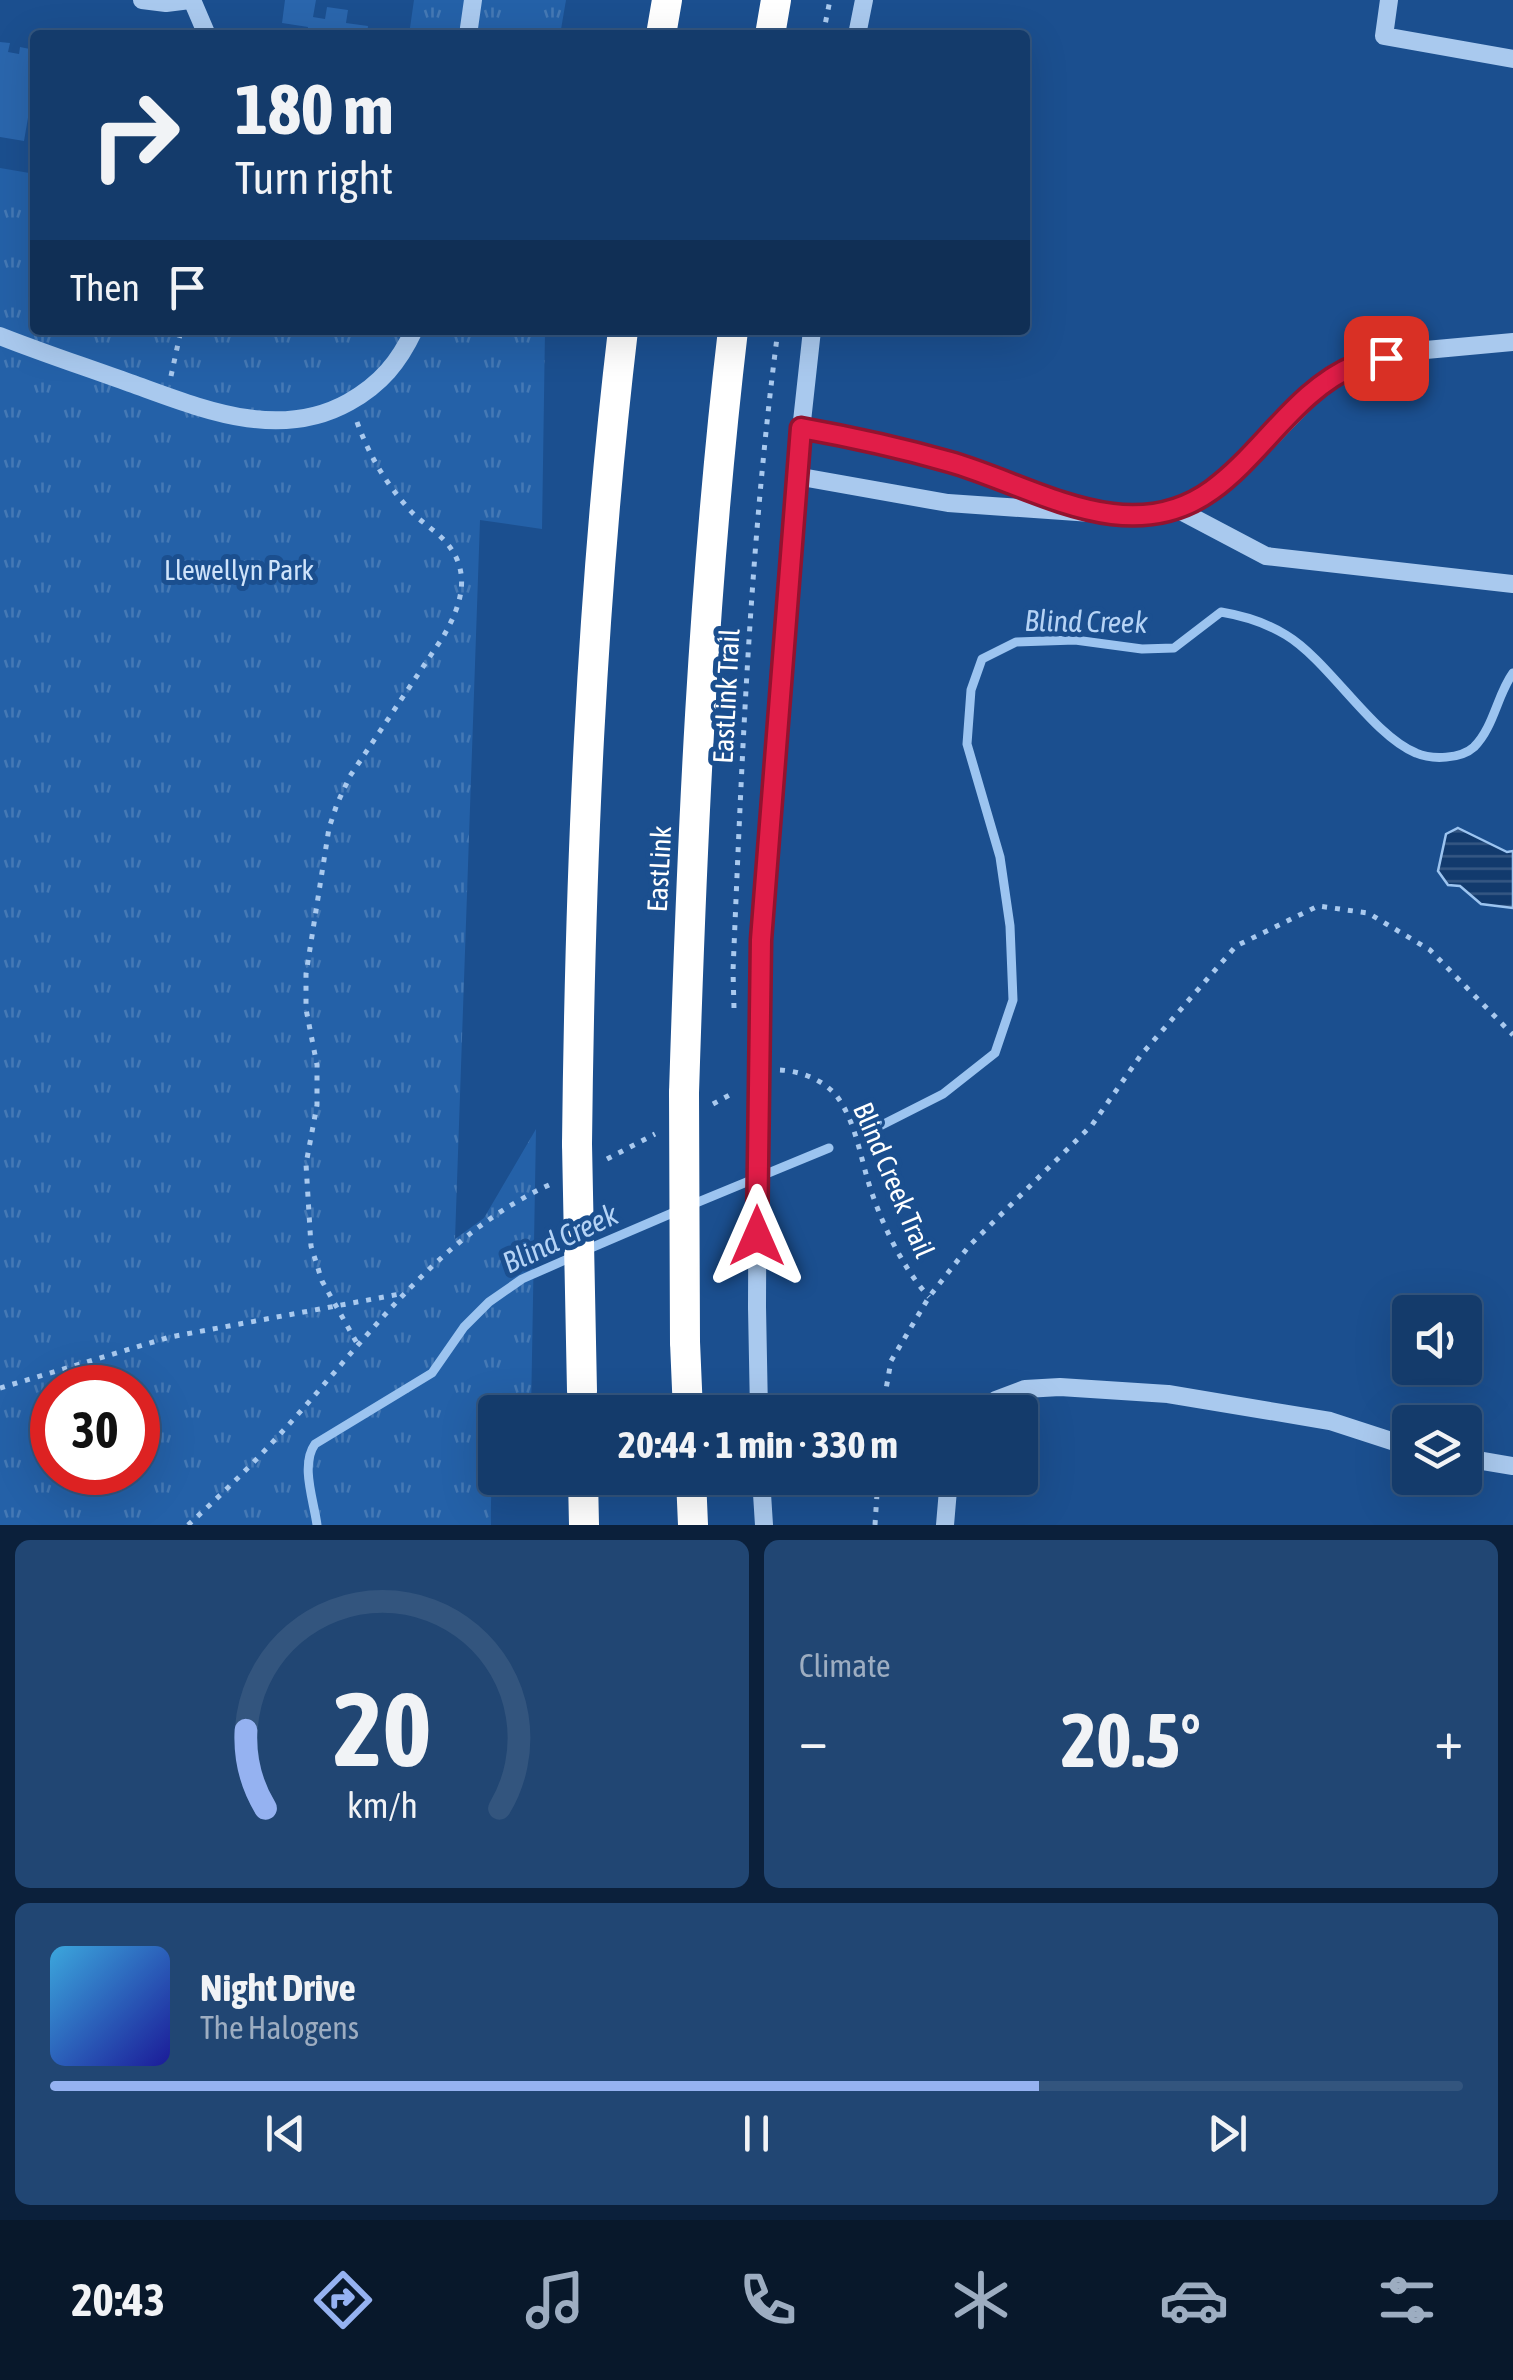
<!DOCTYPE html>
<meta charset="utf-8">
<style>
:root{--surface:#143b6b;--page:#214673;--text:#f1f3f6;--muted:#9dadc1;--line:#33557e;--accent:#95b2f1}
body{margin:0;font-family:"Asap Condensed",sans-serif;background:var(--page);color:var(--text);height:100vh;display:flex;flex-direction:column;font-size:38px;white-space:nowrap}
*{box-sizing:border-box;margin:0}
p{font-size:32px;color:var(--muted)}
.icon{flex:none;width:55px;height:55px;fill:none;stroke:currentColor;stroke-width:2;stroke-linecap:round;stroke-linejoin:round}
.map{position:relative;height:1525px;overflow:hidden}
.side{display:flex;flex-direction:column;gap:15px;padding:15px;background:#0b203b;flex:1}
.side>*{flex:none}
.hud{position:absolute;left:30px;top:30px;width:1000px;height:305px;border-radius:10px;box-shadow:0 10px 40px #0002,0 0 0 2px var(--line);background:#143b6b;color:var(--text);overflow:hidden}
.controls{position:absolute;left:1392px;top:1295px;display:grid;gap:20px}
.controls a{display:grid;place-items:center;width:90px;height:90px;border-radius:10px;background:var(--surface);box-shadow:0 10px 40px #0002,0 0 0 2px var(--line);font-size:50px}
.speed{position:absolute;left:30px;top:1365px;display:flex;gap:20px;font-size:50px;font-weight:700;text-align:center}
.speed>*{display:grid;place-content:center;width:130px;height:130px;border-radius:50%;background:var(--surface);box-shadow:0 10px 40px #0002,0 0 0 2px var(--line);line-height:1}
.speed .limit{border:15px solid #d22;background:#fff;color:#111}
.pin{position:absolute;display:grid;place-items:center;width:85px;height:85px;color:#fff;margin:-42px;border-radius:20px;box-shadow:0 5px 15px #0006}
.me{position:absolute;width:110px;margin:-55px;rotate:0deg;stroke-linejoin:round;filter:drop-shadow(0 0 8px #0008)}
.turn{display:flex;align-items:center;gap:35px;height:210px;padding:0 40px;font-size:45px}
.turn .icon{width:130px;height:130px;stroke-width:2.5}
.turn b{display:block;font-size:70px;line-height:85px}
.then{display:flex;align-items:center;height:95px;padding:0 40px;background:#0003;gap:20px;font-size:38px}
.big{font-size:75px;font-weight:700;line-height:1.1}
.side .tile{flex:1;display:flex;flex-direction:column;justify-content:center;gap:15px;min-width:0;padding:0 35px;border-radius:15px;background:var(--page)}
.side .dial{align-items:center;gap:0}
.dial svg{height:260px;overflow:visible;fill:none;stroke:var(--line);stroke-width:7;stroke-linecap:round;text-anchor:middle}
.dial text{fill:var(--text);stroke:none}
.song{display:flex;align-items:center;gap:30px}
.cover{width:120px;height:120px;border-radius:15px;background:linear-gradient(135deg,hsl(200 70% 55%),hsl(240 70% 35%))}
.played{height:10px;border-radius:5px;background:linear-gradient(90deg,var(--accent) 70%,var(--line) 70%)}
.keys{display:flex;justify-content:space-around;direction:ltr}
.heat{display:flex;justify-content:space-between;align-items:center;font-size:55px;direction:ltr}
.side .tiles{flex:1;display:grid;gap:15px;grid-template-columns:1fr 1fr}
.tile:last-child{grid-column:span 2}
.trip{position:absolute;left:478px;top:1395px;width:560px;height:100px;border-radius:10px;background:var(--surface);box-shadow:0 10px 40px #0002,0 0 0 2px var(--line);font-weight:700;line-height:100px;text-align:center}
.dock{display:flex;height:160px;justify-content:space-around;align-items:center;background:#08182b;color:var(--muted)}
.dock .icon{width:70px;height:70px}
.dock .selected{color:var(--accent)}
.dock b{font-size:45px;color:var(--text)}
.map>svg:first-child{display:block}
.park{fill:url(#park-tufts);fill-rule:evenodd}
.water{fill:url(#water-rules);stroke:#9cc4f0;stroke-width:2.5}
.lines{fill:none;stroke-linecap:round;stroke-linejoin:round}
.stream{stroke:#9cc4f0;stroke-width:9}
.building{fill:#2a66ad}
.path{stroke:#a9c9ee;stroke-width:5;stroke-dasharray:5 8;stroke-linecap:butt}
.minor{stroke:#a9c9ee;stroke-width:18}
.highway{stroke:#fff;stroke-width:30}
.minor-bridge{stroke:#a9c9ee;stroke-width:18}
.highway-bridge{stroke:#fff;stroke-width:30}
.route-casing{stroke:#92132f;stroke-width:25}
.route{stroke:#e11d48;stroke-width:18}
.labels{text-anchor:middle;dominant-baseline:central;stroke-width:10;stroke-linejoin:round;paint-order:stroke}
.park-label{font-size:28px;fill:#cfe3fa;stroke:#1b4f8f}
.street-label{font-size:28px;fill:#fff;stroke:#1b4f8f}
.water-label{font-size:30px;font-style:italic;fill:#b5d3f5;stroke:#1b4f8f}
</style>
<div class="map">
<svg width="1513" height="1525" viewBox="0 0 1513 1525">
<defs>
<pattern id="park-tufts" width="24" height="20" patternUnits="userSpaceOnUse" patternTransform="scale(2.5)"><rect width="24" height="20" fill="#2461a8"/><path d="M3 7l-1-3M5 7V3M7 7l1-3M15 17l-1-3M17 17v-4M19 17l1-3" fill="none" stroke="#4579b5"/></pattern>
<pattern id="water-rules" width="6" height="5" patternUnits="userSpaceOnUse" patternTransform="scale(2.5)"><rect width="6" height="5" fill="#123a6d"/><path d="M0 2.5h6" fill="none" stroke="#365883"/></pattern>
</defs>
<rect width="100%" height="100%" fill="#1b4f8f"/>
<g class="park">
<polygon points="414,0 566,0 560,35 409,35"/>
<path d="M0,168L35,174V330H545L542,529L480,520L455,1239L484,1218L536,1129L531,1412H495C495,1451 490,1487 491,1525H0ZM52,1388H138V1472H52Z"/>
</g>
<polygon class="water" points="1458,828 1507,852 1513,851 1513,908 1481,904 1460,886 1448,885 1438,871 1446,834"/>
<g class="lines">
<g class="stream">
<path d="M872,1130L943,1094L995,1053L1013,1000L1010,926L1000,857L967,744L971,690L982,659L1016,642L1075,640L1142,649L1174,648L1221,612C1245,616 1265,622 1286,635C1329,661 1372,735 1416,753C1432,760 1461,759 1474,747C1494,727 1497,695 1513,673"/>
<polyline points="691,1205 829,1148"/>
<polyline points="586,1250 677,1211"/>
<path d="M317,1525C314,1501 300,1465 315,1444L432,1373L464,1327L489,1302L522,1279L572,1257"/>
</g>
</g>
<g class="building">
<polygon points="285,0 316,0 313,17 325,19 327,7 348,10 346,23 368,26 367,35 307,35 308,27 282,23"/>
<polygon points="0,42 10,43 8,52 19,54 20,47 35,50 35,77 24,141 0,137"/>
</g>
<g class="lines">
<g class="path">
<polyline points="823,35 830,0"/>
<polyline points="171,376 181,330"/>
<path d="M357,422C369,455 385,482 408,508C418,520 432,528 443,539C473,570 462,604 443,637L350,776L337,804L329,828L306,974V1009L317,1065V1105L306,1164L311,1246L322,1281L358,1345"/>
<path d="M734,1008L733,971C742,757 750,542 778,330"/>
<path d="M780,1070C800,1071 821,1079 835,1094C854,1117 860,1154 868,1181C880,1220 901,1266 929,1297"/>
<polyline points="713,1104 735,1092"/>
<polyline points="607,1159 655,1134"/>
<polyline points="0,1388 170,1337 400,1294"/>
<polyline points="882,1412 891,1361 929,1297 969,1246 1092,1125 1141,1055 1236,946 1318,906 1368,913 1430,950 1513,1035"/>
<path d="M188,1525C220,1496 252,1465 281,1433C364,1343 436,1236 551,1184"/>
<polyline points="875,1525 878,1478"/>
</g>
<g class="minor">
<polyline points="142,0 166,3 190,0"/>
<polyline points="192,0 207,35"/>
<polyline points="1389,0 1384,36 1513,59"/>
<polyline points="468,35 473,0"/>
<polyline points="857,35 864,0"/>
<path d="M0,336C43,353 86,367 130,383C200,408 278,442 349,402C381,384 399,362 414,330"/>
<polyline points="801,428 870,441 954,463 1064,504"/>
<polyline points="796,476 948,503 1134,516 1177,509 1208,494 1243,467 1322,385 1356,365 1415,351 1513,342"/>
<polyline points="1177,509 1266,556 1513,584"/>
<polyline points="758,1057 767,855 796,476 812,330"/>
<polyline points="757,1307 759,1412"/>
<polyline points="980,1412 996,1400 1025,1389 1060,1387 1168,1394 1330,1421 1410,1447"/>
<polyline points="1465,1458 1513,1466"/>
<polyline points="761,1478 764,1525"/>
<polyline points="945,1525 949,1478"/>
</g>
<g class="highway">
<polyline points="661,35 667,0"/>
<polyline points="770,35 776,0"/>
<path d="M684,1093C692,838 703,584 733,330"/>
<path d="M577,1144C580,873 591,599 623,330"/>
<polyline points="685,1342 688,1412"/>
<polyline points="583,1478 584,1525"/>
<polyline points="691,1478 693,1525"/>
</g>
<polyline class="minor-bridge" points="757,1307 758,1057"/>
<g class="highway-bridge">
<polyline points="684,1093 685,1342"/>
<polyline points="577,1144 582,1391"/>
</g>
</g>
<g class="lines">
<g class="route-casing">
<path id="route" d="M757,1236L761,940L801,428C851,437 901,448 950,462C1034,486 1128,551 1212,490C1262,454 1297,389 1356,365C1365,361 1376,360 1386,358"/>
</g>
<use href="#route" class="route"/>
</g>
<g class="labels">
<g class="park-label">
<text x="239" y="570">Llewellyn Park</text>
</g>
<g class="street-label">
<text transform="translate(726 696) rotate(-87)">EastLink Trail</text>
<text transform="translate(659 869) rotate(-87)">EastLink</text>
<text transform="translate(894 1180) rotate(67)">Blind Creek Trail</text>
</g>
<g class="water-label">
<text transform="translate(1086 621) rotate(1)">Blind Creek</text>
<text transform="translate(560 1238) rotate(-25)">Blind Creek</text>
</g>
</g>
</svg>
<div class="controls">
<a><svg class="icon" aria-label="sound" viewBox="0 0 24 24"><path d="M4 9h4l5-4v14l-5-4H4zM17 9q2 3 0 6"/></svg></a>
<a><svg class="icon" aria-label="layers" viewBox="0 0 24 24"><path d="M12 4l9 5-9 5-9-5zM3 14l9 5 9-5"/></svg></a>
</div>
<div class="speed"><div class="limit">30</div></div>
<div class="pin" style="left:1386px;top:358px;background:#d93025"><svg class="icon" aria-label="arrive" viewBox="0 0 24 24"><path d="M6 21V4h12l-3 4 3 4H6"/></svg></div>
<svg class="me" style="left:757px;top:1236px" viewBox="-20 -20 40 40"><path d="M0-17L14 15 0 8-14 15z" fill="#e11d48" stroke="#fff" stroke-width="4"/></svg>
<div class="trip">20:44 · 1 min · 330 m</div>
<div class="hud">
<div class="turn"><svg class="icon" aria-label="right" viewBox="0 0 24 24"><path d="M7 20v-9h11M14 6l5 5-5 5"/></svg><div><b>180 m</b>Turn right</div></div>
<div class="then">Then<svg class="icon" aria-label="arrive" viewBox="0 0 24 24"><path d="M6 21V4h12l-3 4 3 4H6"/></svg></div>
</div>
</div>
<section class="side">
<div class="tiles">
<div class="tile dial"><svg viewBox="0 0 100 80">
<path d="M14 69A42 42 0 1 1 86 69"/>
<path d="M14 69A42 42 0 0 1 8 45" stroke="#95b2f1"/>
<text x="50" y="56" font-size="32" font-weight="700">20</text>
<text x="50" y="72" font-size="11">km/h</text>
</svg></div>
<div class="tile"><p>Climate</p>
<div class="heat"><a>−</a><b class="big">20.5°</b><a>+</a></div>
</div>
<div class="tile">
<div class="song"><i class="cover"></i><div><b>Night Drive</b><p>The Halogens</p></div></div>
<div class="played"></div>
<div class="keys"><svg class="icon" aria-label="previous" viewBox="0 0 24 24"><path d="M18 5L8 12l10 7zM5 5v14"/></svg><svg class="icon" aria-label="pause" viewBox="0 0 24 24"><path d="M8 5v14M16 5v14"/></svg><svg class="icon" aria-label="next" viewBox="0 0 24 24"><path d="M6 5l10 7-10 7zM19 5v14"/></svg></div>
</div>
</div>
</section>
<nav class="dock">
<b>20:43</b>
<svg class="icon selected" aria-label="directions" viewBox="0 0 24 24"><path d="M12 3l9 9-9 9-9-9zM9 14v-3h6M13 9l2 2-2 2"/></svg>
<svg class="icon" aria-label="music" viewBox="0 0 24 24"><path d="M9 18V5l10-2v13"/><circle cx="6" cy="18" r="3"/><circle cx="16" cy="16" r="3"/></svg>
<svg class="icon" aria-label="phone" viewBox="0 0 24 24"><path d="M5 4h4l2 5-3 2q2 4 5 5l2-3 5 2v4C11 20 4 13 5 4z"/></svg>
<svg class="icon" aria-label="climate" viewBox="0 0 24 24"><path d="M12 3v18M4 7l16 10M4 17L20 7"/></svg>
<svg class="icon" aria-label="car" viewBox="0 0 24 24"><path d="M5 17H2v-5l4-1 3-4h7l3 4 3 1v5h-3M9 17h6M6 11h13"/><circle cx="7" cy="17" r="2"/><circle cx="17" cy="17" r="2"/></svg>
<svg class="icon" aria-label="filters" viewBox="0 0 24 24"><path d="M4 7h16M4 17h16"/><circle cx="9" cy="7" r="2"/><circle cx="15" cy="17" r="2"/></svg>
</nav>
